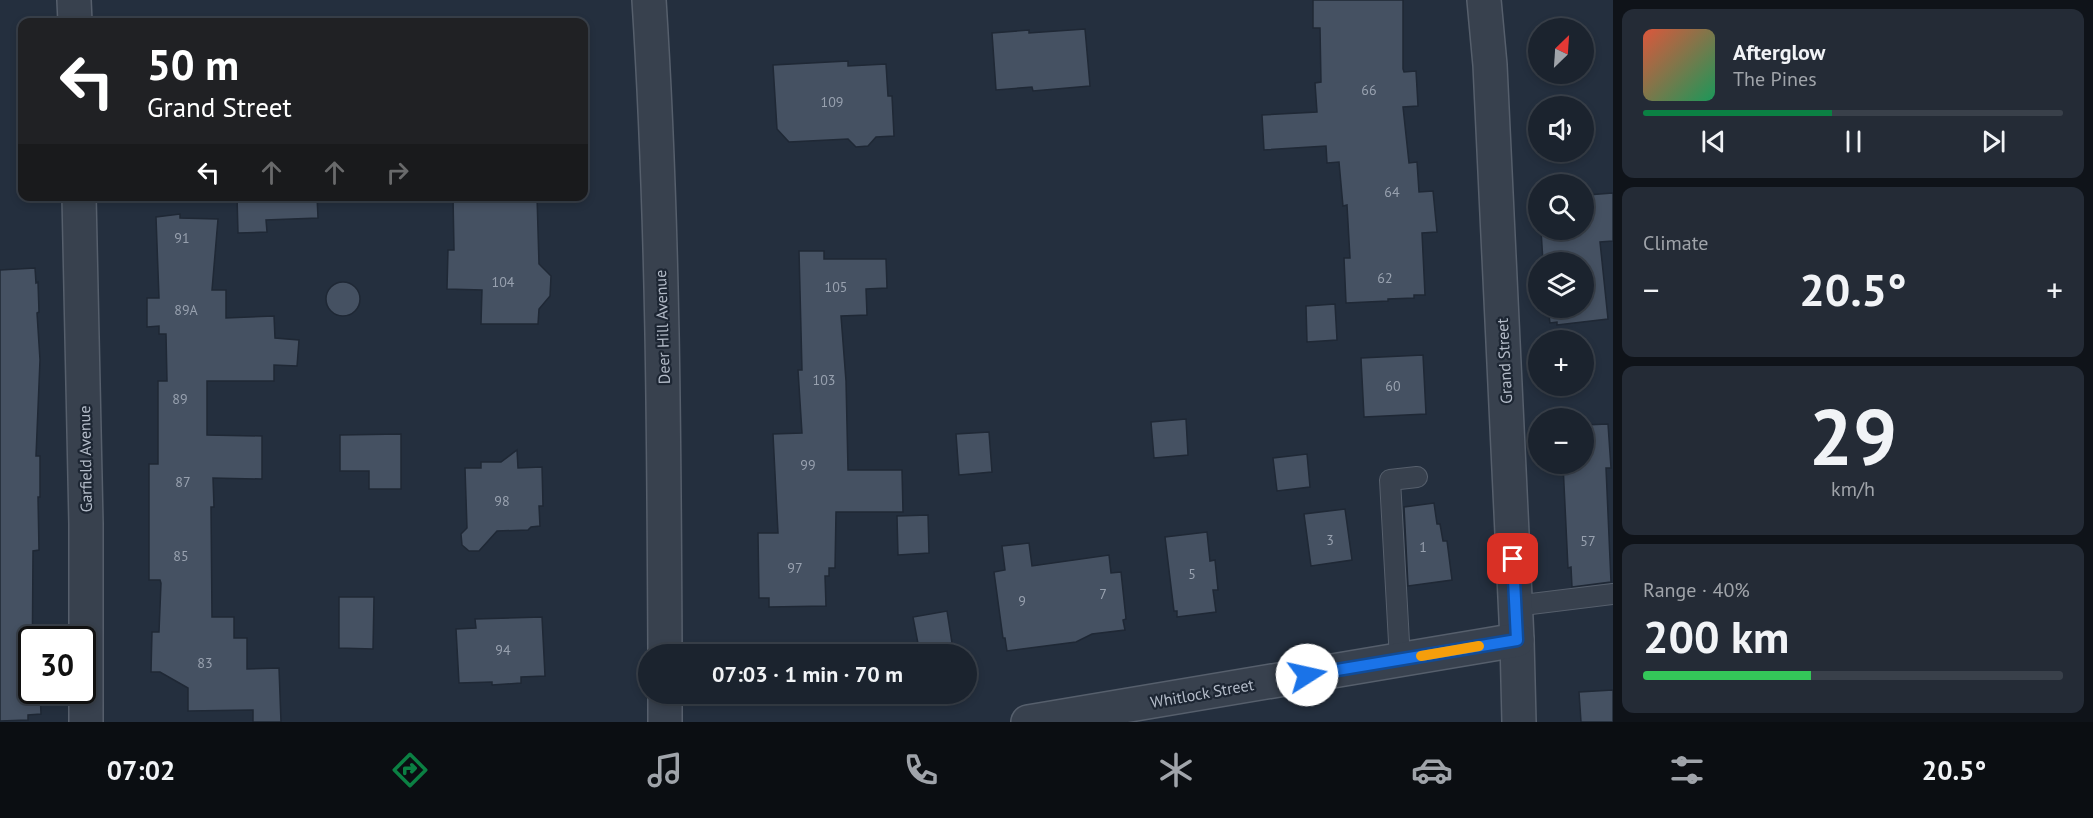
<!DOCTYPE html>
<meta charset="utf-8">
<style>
:root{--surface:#1b232e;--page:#242b36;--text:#f1f3f6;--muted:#a0a4aa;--line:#39404a;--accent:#0b8043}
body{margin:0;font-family:"PT Sans",sans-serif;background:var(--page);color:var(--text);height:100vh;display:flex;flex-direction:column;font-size:22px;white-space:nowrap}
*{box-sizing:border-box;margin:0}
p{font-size:20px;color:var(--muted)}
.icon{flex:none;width:33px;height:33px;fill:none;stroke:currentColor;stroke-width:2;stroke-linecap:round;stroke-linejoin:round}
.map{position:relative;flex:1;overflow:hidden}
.panel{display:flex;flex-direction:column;gap:9px;padding:9px;background:#0f1319;width:480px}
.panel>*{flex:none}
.hud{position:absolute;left:18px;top:18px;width:570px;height:183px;border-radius:12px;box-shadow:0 3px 9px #0003,0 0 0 2px var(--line);background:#202124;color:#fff;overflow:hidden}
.needle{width:39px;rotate:25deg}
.controls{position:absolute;left:1528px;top:18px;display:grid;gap:12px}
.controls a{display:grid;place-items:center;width:66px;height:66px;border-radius:50%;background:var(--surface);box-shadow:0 3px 9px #0003,0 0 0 2px var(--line);font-size:30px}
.speed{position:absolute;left:18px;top:626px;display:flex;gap:12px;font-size:30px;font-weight:700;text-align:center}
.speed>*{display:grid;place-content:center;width:78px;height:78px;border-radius:50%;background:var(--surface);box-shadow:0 3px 9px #0003,0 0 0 2px var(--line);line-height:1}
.speed .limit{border:3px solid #111;border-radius:9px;background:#fff;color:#111}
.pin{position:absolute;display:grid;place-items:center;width:51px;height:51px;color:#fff;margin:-26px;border-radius:12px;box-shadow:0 3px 9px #0006}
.me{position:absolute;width:66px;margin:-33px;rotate:80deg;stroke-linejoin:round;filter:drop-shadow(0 0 4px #0008)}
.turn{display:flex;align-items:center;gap:21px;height:126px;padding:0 30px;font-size:27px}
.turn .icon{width:78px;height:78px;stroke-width:2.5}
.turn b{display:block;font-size:42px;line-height:51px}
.lanes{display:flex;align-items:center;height:57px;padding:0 30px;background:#0003;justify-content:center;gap:30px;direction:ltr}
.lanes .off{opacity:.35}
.big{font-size:45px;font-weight:700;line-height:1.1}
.panel .tile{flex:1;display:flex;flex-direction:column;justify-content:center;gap:9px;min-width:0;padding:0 21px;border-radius:12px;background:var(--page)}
.panel .dial{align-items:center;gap:0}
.dial b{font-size:78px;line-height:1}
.song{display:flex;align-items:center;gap:18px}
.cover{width:72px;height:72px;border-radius:9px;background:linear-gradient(135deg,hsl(10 70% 55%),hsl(150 70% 35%))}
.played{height:6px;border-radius:3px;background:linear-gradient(90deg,var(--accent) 45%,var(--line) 45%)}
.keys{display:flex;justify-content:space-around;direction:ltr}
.heat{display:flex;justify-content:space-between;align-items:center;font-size:33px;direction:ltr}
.charge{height:9px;border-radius:4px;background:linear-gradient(90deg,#34c759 40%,var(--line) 0)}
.trip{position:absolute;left:638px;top:644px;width:339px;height:60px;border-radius:30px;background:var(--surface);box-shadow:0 3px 9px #0003,0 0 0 2px var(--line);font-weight:700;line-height:60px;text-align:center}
.menu{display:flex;height:96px;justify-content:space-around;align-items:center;background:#0b0e12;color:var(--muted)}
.menu .icon{width:42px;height:42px}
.menu .on{color:var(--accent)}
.menu b{font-size:27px;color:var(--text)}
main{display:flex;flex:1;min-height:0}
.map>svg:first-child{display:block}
.building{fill:#455162;stroke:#1f2835;stroke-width:1.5}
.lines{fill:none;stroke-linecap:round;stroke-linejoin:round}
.service-casing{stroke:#565f6c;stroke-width:22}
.minor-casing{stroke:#565f6c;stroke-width:36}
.tertiary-casing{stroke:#565f6c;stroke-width:36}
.service{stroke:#38414e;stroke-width:20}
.minor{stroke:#38414e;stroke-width:33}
.tertiary{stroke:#38414e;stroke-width:33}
.route-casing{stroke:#114b97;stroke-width:15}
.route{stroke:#1a73e8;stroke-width:10}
.slow{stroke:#f59e0b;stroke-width:10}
.labels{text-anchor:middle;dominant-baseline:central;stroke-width:4.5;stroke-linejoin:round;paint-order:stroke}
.number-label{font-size:14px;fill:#98a1af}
.street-label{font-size:16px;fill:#b4bcc9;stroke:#1d2633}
</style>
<main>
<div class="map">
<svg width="1613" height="722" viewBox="0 0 1613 722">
<rect width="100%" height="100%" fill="#242f3e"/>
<g class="building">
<polygon points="1313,0 1403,0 1403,69 1404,72 1416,71 1418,106 1403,107 1409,163 1417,162 1419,192 1433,191 1437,232 1422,233 1425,295 1414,295 1414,298 1388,299 1388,301 1346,303 1344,258 1350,258 1347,205 1343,206 1339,162 1327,163 1326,146 1264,150 1262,115 1317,112 1315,83 1321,82 1320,28 1313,28"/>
<polygon points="1085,29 1090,86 1033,91 1032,87 996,90 992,33 1029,30 1029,33"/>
<polygon points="848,61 848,66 886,64 888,96 892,96 894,136 876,137 868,146 856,147 848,139 789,142 777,129 773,65"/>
<polygon points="1613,193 1613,241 1600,242 1608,319 1557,325 1557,322 1550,323 1548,308 1584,308 1584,262 1543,262 1541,230 1584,230 1584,197 1587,197 1587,195"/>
<polygon points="237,196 317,196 318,218 266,220 267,232 238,233"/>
<polygon points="453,196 537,196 539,264 551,276 550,296 539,309 538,324 481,324 482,290 447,289 448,250 454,250"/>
<polygon points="180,214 180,218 218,219 212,290 226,290 226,318 274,316 275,338 299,340 297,366 274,365 274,381 207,381 207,435 262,436 262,479 213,478 214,507 211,507 212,617 234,617 234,638 247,638 247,669 279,668 281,722 253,722 253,710 188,711 188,688 160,672 151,672 152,632 159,632 161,583 160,580 149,580 149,464 158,464 158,381 167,381 166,334 159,334 159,326 147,327 147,298 159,298 156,217"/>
<polygon points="799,251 824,251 824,259 886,259 887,288 866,289 867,315 841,316 846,381 848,470 902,470 903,512 836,512 835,568 829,568 829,576 825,576 826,606 769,607 769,598 759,598 758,533 778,533 773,434 802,433 798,370 802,370"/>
<polygon points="35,268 36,283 38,282 39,312 37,313 40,360 36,456 40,456 40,497 38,497 39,550 33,551 32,690 40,690 41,714 28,715 28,720 0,721 0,270"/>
<circle cx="343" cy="299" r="17"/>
<polygon points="1335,304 1337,340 1307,342 1306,306"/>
<polygon points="1423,355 1426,414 1364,417 1361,358"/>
<polygon points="1186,419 1188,455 1154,458 1151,422"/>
<polygon points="1608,424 1611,468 1606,468 1611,582 1572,587 1571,567 1568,568 1563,464 1584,464 1584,425"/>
<polygon points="989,432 992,472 959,475 956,434"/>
<polygon points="401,434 401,489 369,489 369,471 340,471 340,435"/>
<polygon points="517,450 518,468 542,467 543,506 539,506 540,526 531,527 528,530 497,531 479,551 469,551 462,545 461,534 467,528 465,468 481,468 481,462 501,462"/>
<polygon points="1307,454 1310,487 1277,491 1273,458"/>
<polygon points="1434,503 1437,524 1440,524 1443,541 1447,541 1452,580 1408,586 1404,507"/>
<polygon points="1345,509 1352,560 1311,566 1304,514"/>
<polygon points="928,515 929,553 898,555 897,516"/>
<polygon points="1207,532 1210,561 1215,560 1218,590 1213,590 1216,612 1177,617 1177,611 1174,611 1165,537"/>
<polygon points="1029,543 1032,566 1109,555 1111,573 1121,572 1126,619 1123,620 1125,630 1092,634 1076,642 1007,651 1005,638 1003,638 994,572 1005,570 1002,546"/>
<polygon points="339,597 374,597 373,649 339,648"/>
<polygon points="947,611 952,643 919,649 913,617"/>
<polygon points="542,617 545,676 521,677 521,683 492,685 492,682 459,683 456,629 476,628 475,619"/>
<polygon points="1613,690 1613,722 1581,722 1579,692"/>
</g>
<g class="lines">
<g class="service-casing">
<g id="service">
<polyline points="1515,606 1613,594"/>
<polyline points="1400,660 1390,480 1417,477"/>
</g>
</g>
<g class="minor-casing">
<g id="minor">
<polyline points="74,0 75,22"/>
<polyline points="1484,0 1490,65 1517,640 1519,722"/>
<polyline points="79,196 86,524 86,722"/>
<polyline points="1028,722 1517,640"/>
</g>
</g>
<g class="tertiary-casing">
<g id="tertiary">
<path d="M649,0C663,218 664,436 665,654"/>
<polyline points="665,693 665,722"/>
</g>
</g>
<use href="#service" class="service"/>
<use href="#minor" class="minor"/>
<use href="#tertiary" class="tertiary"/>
</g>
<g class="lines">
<g class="route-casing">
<polyline id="route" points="1307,675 1517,640 1513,559"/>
</g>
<use href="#route" class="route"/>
<polyline class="slow" points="1421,656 1479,646"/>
</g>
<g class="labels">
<g class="number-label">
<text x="1369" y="90">66</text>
<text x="832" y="102">109</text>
<text x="1392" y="192">64</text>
<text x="182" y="238">91</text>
<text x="1385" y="278">62</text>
<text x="503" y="282">104</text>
<text x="836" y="287">105</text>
<text x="186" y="310">89A</text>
<text x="824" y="380">103</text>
<text x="1393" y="386">60</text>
<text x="180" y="399">89</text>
<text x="808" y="465">99</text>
<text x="183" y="482">87</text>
<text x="502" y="501">98</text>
<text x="1330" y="540">3</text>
<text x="1588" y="541">57</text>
<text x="1423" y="547">1</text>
<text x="181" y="556">85</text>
<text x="795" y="568">97</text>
<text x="1192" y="574">5</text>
<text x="1103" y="594">7</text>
<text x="1022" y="601">9</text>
<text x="503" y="650">94</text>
<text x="205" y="663">83</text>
</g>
<g class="street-label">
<text transform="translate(662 327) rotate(-92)">Deer Hill Avenue</text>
<text transform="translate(1504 361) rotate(-93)">Grand Street</text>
<text transform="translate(85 459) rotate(-91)">Garfield Avenue</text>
<text transform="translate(1202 693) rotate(-10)">Whitlock Street</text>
</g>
</g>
</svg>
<div class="controls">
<a><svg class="needle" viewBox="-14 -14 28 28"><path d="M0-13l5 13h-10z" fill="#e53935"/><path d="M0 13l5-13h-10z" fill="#a0a4aa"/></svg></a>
<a><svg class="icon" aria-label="sound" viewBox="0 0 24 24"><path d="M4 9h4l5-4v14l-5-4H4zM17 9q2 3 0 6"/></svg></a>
<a><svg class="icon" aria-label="search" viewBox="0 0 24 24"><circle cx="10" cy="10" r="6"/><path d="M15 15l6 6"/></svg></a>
<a><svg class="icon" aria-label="layers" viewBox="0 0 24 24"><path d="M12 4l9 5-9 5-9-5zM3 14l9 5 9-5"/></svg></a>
<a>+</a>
<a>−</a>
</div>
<div class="speed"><div class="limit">30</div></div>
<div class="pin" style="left:1513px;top:559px;background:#d93025"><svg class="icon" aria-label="arrive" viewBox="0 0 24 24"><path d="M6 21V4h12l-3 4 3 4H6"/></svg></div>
<svg class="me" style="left:1307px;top:675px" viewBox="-20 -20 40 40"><circle r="19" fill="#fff"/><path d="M0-13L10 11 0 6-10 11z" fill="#1a73e8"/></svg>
<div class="trip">07:03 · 1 min · 70 m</div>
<div class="hud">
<div class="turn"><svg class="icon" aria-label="left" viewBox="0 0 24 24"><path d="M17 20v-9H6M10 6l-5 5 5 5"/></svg><div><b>50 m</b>Grand Street</div></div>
<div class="lanes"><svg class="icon" aria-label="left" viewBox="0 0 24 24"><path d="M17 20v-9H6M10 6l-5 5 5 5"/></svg><svg class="icon off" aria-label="ahead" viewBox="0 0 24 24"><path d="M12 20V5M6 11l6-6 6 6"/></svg><svg class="icon off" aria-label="ahead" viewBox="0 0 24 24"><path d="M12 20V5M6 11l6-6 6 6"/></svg><svg class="icon off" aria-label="right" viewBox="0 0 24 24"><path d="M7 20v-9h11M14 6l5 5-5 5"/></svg></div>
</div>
</div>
<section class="panel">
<div class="tile">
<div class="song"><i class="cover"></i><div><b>Afterglow</b><p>The Pines</p></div></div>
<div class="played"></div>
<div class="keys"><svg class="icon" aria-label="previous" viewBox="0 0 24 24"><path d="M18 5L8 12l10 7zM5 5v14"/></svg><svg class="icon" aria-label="pause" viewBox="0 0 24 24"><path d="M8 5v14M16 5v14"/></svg><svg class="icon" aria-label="next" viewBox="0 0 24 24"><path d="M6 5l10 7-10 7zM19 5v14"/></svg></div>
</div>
<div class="tile"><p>Climate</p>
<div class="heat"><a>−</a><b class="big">20.5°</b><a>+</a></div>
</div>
<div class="tile dial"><b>29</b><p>km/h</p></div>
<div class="tile"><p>Range · 40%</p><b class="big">200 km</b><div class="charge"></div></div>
</section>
</main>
<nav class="menu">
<b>07:02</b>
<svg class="icon on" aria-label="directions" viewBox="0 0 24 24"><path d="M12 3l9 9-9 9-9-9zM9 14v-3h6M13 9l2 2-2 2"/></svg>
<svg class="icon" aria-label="music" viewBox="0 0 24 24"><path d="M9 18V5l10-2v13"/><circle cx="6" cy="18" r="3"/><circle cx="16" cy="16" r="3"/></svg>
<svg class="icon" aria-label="phone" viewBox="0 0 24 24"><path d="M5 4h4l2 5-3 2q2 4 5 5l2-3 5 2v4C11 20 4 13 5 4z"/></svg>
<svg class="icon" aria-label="climate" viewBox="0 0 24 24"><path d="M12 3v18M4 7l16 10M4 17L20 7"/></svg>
<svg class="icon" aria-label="car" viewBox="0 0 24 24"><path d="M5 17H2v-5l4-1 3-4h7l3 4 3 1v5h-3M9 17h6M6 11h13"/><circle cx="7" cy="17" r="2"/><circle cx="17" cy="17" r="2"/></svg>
<svg class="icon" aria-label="filters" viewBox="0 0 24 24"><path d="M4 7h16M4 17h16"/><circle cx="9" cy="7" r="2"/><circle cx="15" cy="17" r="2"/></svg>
<b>20.5°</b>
</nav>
